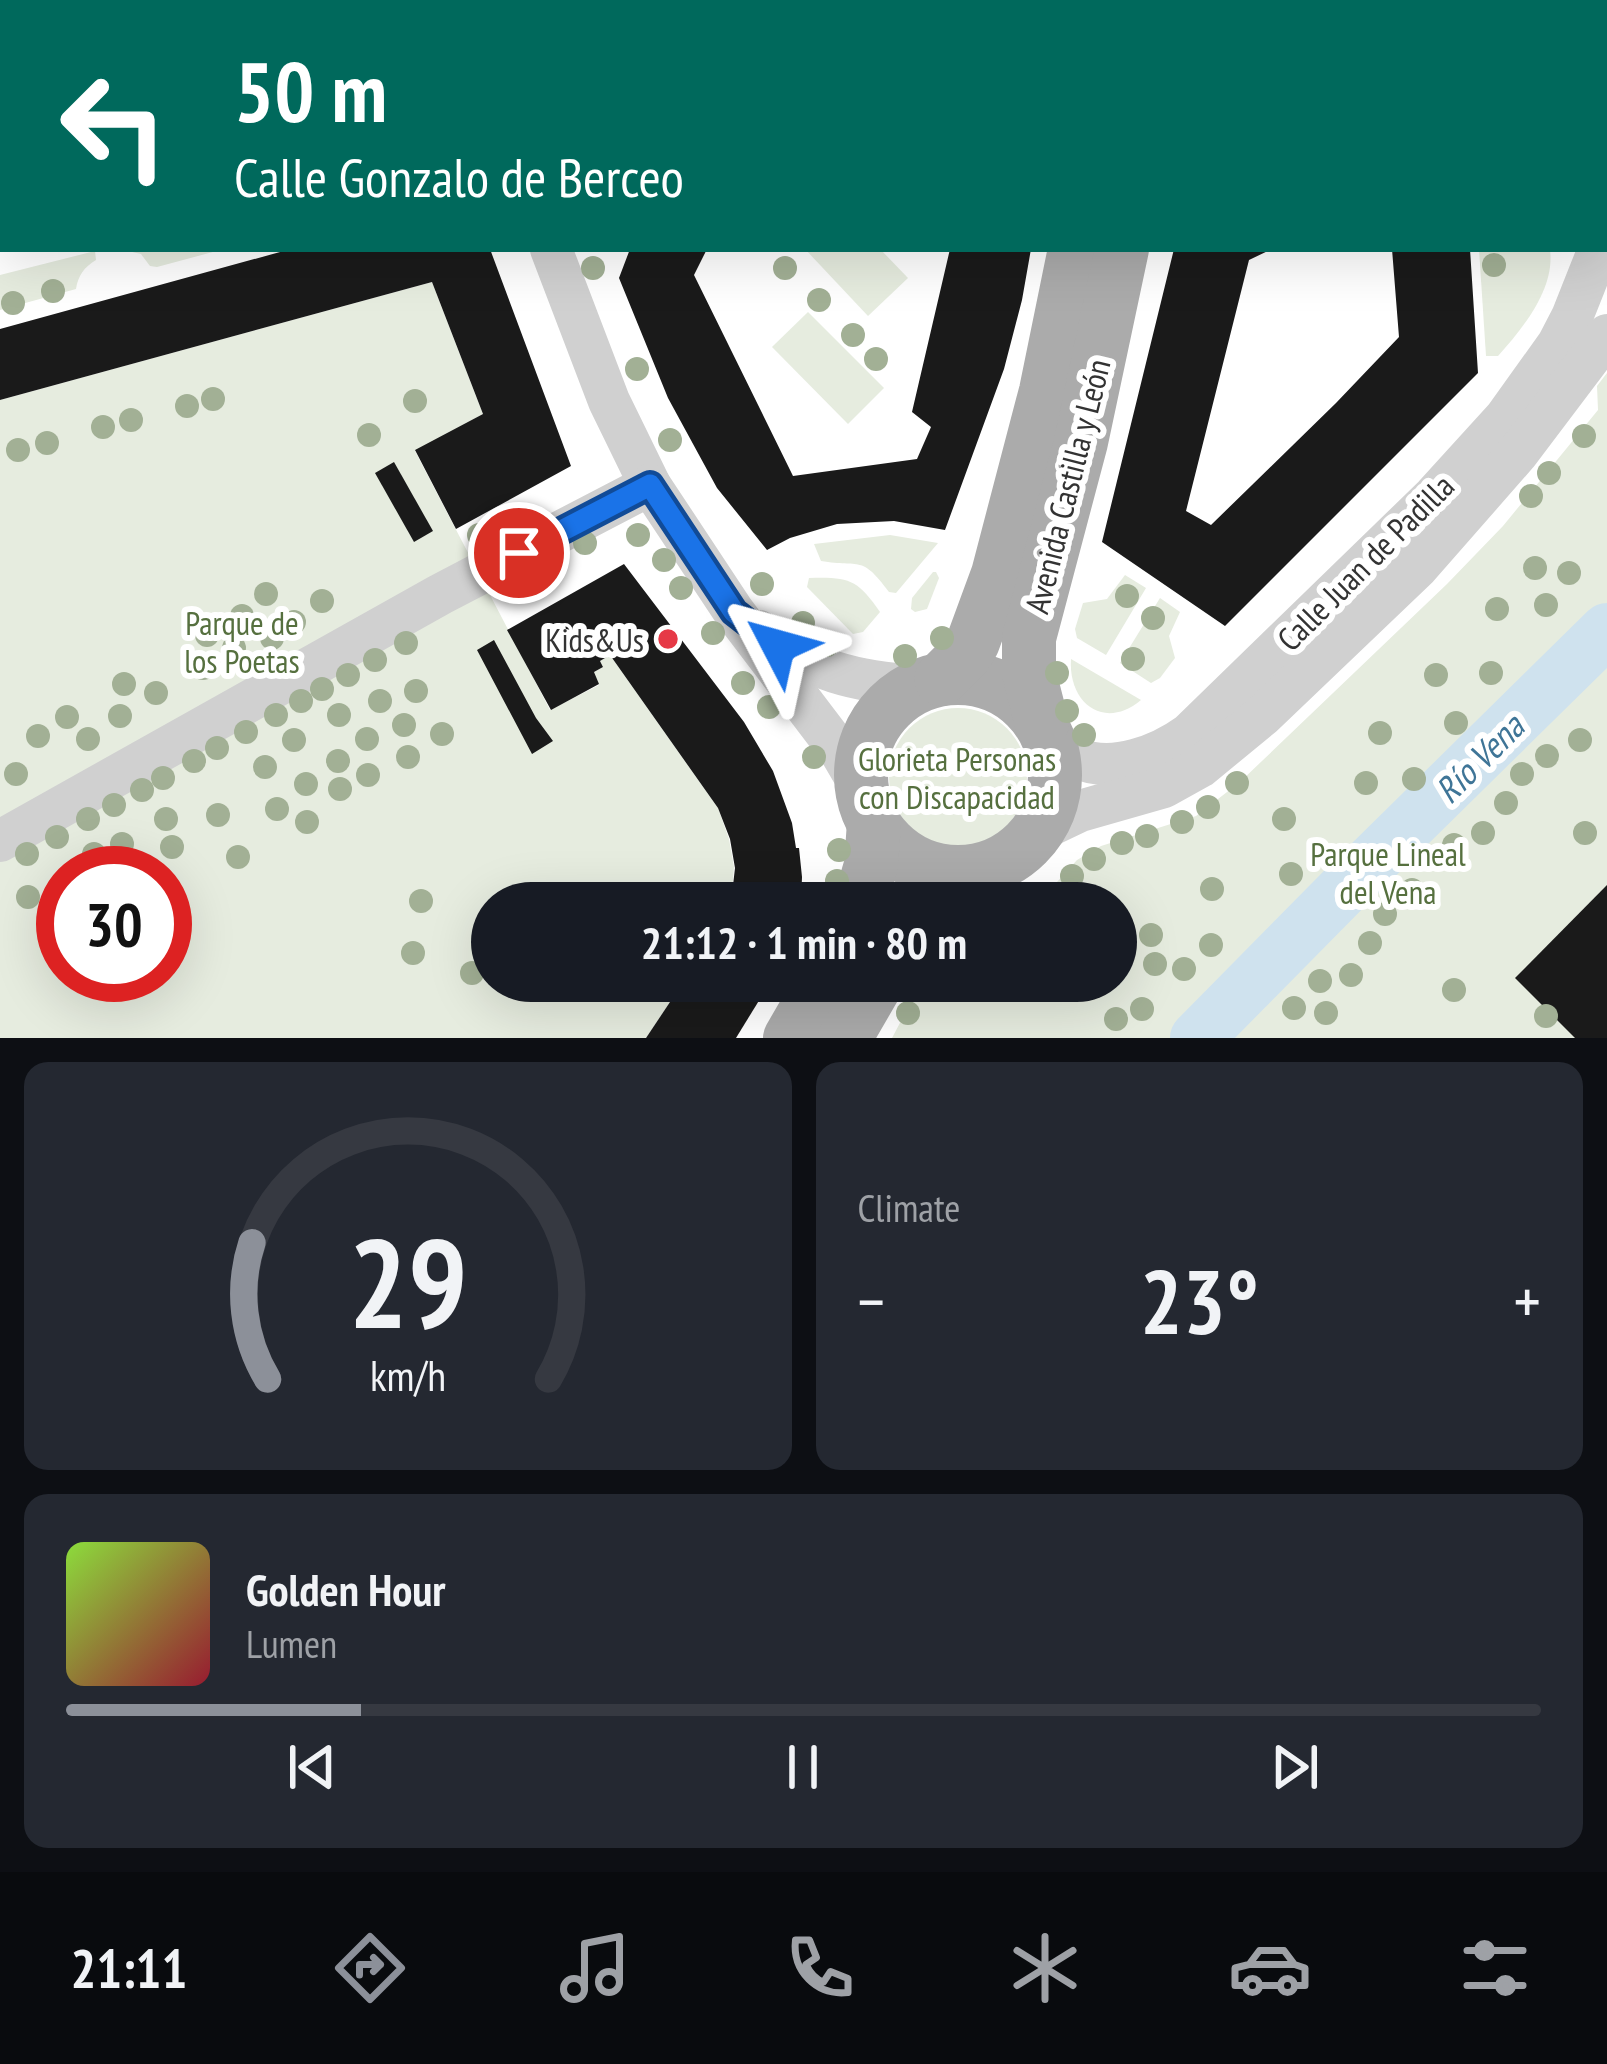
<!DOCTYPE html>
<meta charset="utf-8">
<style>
:root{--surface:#171b24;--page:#242831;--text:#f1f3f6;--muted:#9ea1a6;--line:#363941;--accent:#8c9099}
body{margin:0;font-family:"PT Sans Narrow",sans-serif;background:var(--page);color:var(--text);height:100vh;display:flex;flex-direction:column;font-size:45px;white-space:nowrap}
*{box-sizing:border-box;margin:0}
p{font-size:39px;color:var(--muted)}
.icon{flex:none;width:66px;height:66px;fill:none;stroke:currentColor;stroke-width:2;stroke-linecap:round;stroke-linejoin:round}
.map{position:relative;height:1038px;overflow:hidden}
.drawer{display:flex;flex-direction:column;gap:24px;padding:24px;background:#0d0f14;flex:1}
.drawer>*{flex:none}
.hud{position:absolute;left:0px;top:0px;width:1608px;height:252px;box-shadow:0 12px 48px #0002;background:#00695c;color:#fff;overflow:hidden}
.speed{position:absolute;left:36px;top:846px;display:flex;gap:24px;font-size:60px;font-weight:700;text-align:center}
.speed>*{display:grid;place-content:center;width:156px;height:156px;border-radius:50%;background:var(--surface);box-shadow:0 12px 48px #0002;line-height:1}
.speed .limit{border:18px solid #d22;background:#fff;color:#111}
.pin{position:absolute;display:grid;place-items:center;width:102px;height:102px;color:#fff;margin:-51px;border:6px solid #fff;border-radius:50%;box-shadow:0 3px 12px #0007}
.me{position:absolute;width:132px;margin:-66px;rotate:309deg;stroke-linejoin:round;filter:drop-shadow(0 0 9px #0008)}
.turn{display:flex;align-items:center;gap:42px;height:252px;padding:0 36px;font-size:54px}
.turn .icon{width:156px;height:156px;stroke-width:2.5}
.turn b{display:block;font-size:84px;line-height:102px}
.big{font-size:90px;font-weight:600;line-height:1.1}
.drawer .tile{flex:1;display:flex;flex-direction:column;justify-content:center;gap:18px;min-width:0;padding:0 42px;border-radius:24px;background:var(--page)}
.drawer .dial{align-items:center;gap:0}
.dial svg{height:312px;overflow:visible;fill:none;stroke:var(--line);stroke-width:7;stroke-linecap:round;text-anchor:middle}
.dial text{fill:var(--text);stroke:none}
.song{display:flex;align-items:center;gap:36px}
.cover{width:144px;height:144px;border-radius:18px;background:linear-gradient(135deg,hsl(90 70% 55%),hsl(350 70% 35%))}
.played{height:12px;border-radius:6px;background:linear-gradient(90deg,var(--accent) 20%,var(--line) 20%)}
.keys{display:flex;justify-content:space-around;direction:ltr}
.heat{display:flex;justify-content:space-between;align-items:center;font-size:66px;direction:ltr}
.drawer .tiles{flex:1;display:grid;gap:24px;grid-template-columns:1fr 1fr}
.tile:last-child{grid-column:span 2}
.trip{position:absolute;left:471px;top:882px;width:666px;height:120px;border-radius:60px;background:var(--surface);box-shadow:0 12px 48px #0002;font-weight:600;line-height:120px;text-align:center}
.tabs{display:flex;height:192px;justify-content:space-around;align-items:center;background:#090b0e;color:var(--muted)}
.tabs .icon{width:84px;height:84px}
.tabs .selected{color:var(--accent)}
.tabs b{font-size:54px;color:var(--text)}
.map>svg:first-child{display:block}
.green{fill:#e6ecdf;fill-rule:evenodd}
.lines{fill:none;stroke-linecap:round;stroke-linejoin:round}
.river{stroke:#cfe2ee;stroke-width:54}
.building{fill:#1a1a1a}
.minor{stroke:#d0d0d0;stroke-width:42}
.major{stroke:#ababab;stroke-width:54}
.tree{fill:#a2b095}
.route-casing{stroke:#114b97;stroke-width:30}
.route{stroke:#1a73e8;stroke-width:21}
.poi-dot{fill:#e63946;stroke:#fff;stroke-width:4.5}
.labels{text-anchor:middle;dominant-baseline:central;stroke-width:12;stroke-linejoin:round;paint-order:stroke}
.street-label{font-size:33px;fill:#333;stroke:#fff}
.park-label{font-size:33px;fill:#56703f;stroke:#fff}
.poi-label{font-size:33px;fill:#333;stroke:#fff;text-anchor:end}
.water-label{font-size:36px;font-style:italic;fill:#3f7597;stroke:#fff}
</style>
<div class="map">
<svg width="1607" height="1038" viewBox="0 0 1607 1038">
<rect width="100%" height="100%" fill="#fff"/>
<g class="green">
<polygon points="224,249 157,267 150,266 141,254 119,249"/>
<polygon points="805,249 880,249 908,278 868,316"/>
<path d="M1479,249L1550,250C1555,289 1523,328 1498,356H1486Z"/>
<path d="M95,251L96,260C84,267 78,276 76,289L0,310V275Z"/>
<path d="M432,282L483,414L415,451L550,710L599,685L594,672L603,667L600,661L610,655L718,808L729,839L734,867L731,903H492V981H684L646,1038H0V400ZM63,873H165V975H63Z"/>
<polygon points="808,312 884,388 848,424 772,347"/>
<polygon points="1607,373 1607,1038 892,1038 922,981 1116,981 1116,903 1021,903 1057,882 1077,860 1101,846 1196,816 1240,782 1447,584 1503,526 1598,410 1597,386"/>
<path d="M890,535L938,543L896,593L889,592C861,554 861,568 821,561L814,544Z"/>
<polygon points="933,572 936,572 939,578 927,609 915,612 911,609 912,598"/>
<polygon points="1125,575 1146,588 1106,655 1077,638 1075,629 1083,603 1107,599"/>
<path d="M809,578C849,577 857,579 880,612L863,632L853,634L807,587Z"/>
<polygon points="1160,598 1180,612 1169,636 1175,658 1160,678 1151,683 1120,663"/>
<path d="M1071,659L1141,700C1104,731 1068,703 1071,659Z"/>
<circle cx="958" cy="777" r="69"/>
</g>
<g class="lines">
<polyline class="river" points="1197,1038 1350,883 1607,630"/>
</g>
<g class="building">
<polygon points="291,249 490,249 571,466 456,529 415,450 483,414 432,282 0,400 0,329"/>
<polygon points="630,249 707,249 694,275 793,476 917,459 931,427 912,412 950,249 1031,249 1022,300 1004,369 945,530 894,521 837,524 790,538 767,550 717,488 668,398 619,278"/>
<polygon points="1174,249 1272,249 1249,260 1186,511 1211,525 1336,403 1399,337 1392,249 1470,249 1478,373 1225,626 1102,542"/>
<polygon points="394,462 433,531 414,542 375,473"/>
<polygon points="624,564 744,722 773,771 792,823 796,848 799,848 802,877 801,903 731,903 735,868 730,839 718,808 610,655 600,661 603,667 594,672 599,684 551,710 507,630"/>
<polygon points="494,640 536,718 553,741 532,754 477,650"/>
<polygon points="1607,885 1607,1038 1575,1038 1515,978"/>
<polygon points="684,981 771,981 736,1038 646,1038"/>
</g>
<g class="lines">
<g class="minor">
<polyline points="389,0 390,3"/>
<polyline points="965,0 975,3"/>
<polyline points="1282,0 1284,3"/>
<polyline points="835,3 846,0"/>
<polyline points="1605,215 1607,210"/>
<polyline points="0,229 3,228"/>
<polyline points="551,249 609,401 650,485 734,612 841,753 862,789"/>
<path d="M759,631C810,671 856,682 919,686"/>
<path d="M1051,743C1059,748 1068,755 1077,758C1112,774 1160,755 1189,734L1434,496L1505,418L1558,344L1572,317L1599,249"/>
<polyline points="1038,831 1080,811 1164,787 1200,767 1262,716 1418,567 1517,454 1607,335"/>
<polyline points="0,841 441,594 650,485"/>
</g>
<g class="major">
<polyline points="1020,0 1021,3"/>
<polyline points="1242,3 1243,0"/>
<circle cx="958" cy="775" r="97"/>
<polyline points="941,679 965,655 973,642 998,574 1046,391 1075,249"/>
<polyline points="1042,724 1029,673 1029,638 1081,442 1122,249"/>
<polyline points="860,903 871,865 874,823"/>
<polyline points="790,1038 823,981"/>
<polyline points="845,1038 878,981"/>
</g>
</g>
<g class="tree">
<circle cx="1494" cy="265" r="12"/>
<circle cx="593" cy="268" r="12"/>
<circle cx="785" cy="268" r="12"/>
<circle cx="53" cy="291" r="12"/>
<circle cx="819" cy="300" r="12"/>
<circle cx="13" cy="303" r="12"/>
<circle cx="853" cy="335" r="12"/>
<circle cx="876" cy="359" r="12"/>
<circle cx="637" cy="369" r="12"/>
<circle cx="213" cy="399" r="12"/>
<circle cx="415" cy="401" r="12"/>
<circle cx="187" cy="406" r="12"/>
<circle cx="131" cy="420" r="12"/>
<circle cx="103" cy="427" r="12"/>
<circle cx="369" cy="435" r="12"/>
<circle cx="1584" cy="436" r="12"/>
<circle cx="670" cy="440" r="12"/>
<circle cx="47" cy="443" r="12"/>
<circle cx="18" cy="450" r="12"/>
<circle cx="1549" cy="473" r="12"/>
<circle cx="1531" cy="496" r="12"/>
<circle cx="479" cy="535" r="12"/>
<circle cx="638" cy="535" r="12"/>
<circle cx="585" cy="543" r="12"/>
<circle cx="664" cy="560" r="12"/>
<circle cx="1535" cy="568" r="12"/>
<circle cx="532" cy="572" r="12"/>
<circle cx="1569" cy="573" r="12"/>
<circle cx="762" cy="584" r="12"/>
<circle cx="681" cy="588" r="12"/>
<circle cx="266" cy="594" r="12"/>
<circle cx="1127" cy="596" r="12"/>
<circle cx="322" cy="601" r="12"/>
<circle cx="1546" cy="605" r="12"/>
<circle cx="1497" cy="609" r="12"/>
<circle cx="242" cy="616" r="12"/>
<circle cx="1153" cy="618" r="12"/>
<circle cx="294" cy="622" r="12"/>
<circle cx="803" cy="623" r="12"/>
<circle cx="713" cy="633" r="12"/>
<circle cx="207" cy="635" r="12"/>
<circle cx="272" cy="638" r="12"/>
<circle cx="942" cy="638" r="12"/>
<circle cx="406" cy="643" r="12"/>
<circle cx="827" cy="645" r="12"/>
<circle cx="234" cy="648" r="12"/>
<circle cx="905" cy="656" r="12"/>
<circle cx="1133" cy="659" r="12"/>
<circle cx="375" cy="660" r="12"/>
<circle cx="203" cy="668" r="12"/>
<circle cx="1057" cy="673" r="12"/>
<circle cx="1491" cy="673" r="12"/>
<circle cx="348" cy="675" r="12"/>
<circle cx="1436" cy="675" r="12"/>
<circle cx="743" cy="683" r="12"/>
<circle cx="124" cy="684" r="12"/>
<circle cx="322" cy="689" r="12"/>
<circle cx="416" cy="691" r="12"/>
<circle cx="156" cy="693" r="12"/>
<circle cx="301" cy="701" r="12"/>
<circle cx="380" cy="701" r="12"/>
<circle cx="769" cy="707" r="12"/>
<circle cx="1067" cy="711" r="12"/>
<circle cx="276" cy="715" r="12"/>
<circle cx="339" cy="715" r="12"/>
<circle cx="120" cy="716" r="12"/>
<circle cx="67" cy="717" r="12"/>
<circle cx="1456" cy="723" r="12"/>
<circle cx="404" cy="725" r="12"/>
<circle cx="246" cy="732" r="12"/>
<circle cx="1380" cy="733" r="12"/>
<circle cx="442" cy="734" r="12"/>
<circle cx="1084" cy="735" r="12"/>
<circle cx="38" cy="736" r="12"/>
<circle cx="88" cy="739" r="12"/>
<circle cx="367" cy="739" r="12"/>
<circle cx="294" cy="740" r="12"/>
<circle cx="1580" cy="740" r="12"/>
<circle cx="217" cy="748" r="12"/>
<circle cx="1547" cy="756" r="12"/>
<circle cx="408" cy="757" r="12"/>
<circle cx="814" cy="757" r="12"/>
<circle cx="194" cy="761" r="12"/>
<circle cx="338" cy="761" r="12"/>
<circle cx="265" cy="767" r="12"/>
<circle cx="16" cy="774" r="12"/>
<circle cx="1522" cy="774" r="12"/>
<circle cx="368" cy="775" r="12"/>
<circle cx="163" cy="778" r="12"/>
<circle cx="1414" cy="779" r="12"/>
<circle cx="1237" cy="783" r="12"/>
<circle cx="1366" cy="783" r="12"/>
<circle cx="306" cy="784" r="12"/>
<circle cx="340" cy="789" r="12"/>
<circle cx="142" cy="790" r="12"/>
<circle cx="1506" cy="803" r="12"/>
<circle cx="114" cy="805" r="12"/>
<circle cx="1208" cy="807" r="12"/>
<circle cx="277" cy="809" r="12"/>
<circle cx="218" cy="815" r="12"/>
<circle cx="88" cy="819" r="12"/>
<circle cx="166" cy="819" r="12"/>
<circle cx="1284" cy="819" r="12"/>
<circle cx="307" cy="822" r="12"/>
<circle cx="1182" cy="822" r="12"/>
<circle cx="1483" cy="833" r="12"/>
<circle cx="1585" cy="833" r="12"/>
<circle cx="1147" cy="836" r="12"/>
<circle cx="57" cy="837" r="12"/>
<circle cx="1122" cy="843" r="12"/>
<circle cx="122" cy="844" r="12"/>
<circle cx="1454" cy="845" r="12"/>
<circle cx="172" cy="847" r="12"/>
<circle cx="839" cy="850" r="12"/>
<circle cx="27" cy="854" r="12"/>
<circle cx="94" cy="854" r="12"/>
<circle cx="238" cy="857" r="12"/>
<circle cx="1094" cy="859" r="12"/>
<circle cx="1291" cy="874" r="12"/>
<circle cx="1072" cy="876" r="12"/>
<circle cx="837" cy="881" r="12"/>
<circle cx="1212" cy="889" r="12"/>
<circle cx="1412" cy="890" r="12"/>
<circle cx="28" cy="897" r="12"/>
<circle cx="421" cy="901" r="12"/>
<circle cx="1385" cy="914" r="12"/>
<circle cx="1151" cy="935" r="12"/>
<circle cx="1370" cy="943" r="12"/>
<circle cx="1211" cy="945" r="12"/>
<circle cx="413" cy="953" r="12"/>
<circle cx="1155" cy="964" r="12"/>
<circle cx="1184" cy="969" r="12"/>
<circle cx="472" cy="973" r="12"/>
<circle cx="1351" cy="975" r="12"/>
<circle cx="1320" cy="981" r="12"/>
<circle cx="1454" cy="990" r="12"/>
<circle cx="1294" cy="1008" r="12"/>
<circle cx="1142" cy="1009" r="12"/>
<circle cx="908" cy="1013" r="12"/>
<circle cx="1326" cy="1013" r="12"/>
<circle cx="1546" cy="1016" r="12"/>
<circle cx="1116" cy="1019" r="12"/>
</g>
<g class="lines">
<g class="route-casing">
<polyline id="route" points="519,553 650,485 734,612 778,646"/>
</g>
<use href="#route" class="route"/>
</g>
<circle class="poi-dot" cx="668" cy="639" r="12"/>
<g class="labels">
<g class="street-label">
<text transform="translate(1067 486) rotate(-76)">Avenida Castilla y León</text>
<text transform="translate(1365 562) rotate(-45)">Calle Juan de Padilla</text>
</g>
<g class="park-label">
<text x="242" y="622">Parque de<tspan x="242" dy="38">los Poetas</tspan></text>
<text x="957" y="758">Glorieta Personas<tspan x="957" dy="38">con Discapacidad</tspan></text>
<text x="1388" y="853">Parque Lineal<tspan x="1388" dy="38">del Vena</tspan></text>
</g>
<g class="poi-label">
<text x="644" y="639">Kids&amp;Us</text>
</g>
<g class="water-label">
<text transform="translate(1479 758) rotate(-45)">Río Vena</text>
</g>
</g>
</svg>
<div class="speed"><div class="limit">30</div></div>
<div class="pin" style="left:519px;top:553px;background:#d93025"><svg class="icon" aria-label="arrive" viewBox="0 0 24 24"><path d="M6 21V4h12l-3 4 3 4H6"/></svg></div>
<svg class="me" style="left:778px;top:646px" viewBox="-20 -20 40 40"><path d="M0-17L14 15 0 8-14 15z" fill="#1a73e8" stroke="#fff" stroke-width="4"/></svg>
<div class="trip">21:12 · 1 min · 80 m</div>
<div class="hud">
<div class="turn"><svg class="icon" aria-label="left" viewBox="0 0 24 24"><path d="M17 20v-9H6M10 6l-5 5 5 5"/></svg><div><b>50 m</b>Calle Gonzalo de Berceo</div></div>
</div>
</div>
<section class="drawer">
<div class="tiles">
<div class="tile dial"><svg viewBox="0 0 100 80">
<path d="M14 69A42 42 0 1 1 86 69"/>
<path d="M14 69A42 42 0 0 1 10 34" stroke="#8c9099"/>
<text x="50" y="56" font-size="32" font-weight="700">29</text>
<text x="50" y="72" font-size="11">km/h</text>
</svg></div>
<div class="tile"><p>Climate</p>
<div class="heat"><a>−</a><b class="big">23°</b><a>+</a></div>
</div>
<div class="tile">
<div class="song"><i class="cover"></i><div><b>Golden Hour</b><p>Lumen</p></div></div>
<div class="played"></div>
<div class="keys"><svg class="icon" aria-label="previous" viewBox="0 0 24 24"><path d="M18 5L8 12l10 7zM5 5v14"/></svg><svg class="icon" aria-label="pause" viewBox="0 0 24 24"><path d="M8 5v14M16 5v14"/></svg><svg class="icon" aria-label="next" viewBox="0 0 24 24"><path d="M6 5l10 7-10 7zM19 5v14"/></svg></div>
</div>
</div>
</section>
<nav class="tabs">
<b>21:11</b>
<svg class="icon selected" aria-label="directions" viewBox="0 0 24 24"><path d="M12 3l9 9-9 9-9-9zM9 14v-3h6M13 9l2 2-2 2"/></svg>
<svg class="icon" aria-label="music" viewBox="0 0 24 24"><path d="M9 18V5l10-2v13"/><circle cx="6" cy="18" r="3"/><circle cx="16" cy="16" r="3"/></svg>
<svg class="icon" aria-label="phone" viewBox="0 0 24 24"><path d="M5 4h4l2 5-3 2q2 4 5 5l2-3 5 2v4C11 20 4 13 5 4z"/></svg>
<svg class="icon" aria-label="climate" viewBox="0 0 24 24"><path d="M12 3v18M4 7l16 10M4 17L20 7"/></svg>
<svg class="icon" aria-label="car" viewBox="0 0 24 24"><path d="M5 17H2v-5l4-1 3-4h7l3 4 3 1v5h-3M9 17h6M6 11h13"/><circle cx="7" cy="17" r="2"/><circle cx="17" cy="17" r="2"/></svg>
<svg class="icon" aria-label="filters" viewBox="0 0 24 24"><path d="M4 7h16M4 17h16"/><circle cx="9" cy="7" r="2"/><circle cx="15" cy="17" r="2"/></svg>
</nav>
